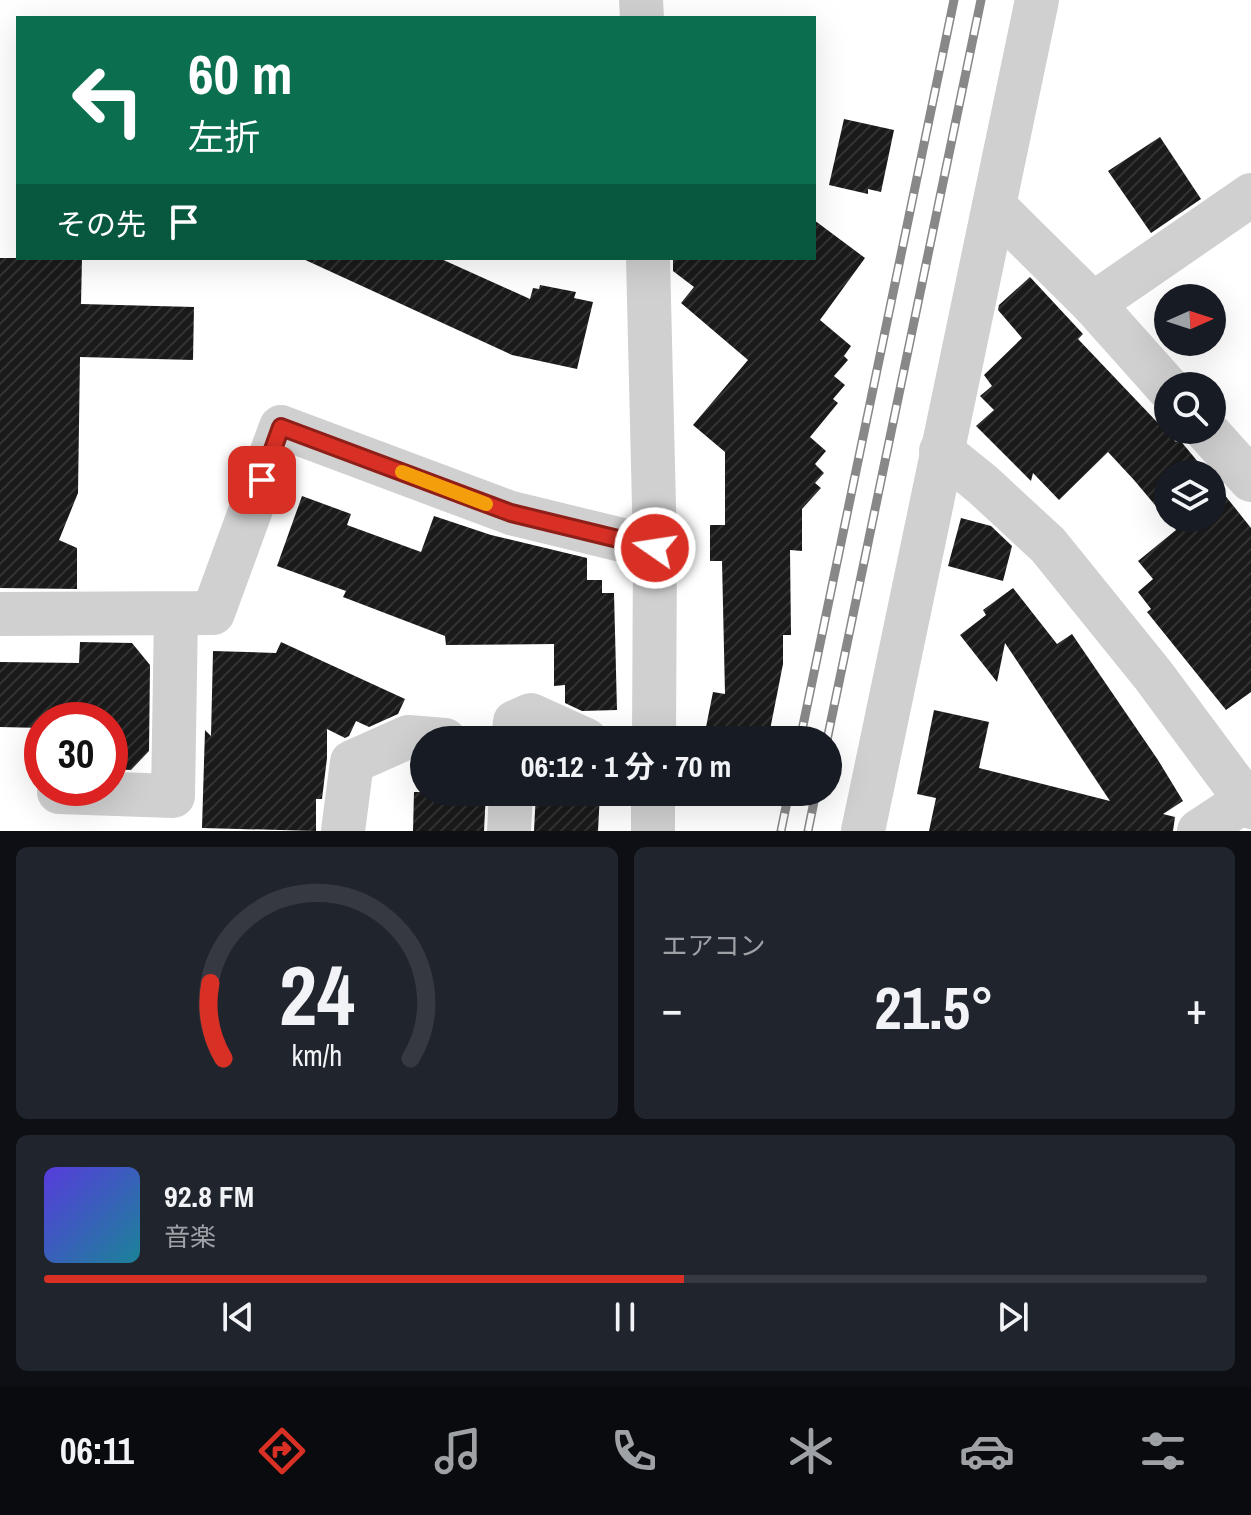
<!DOCTYPE html>
<html lang="ja">
<meta charset="utf-8">
<style>
:root{--surface:#171b24;--page:#20242c;--text:#f1f3f6;--muted:#9ea1a6;--line:#363941;--accent:#d93025}
body{margin:0;font-family:"Archivo Narrow","Noto Sans JP",sans-serif;background:var(--page);color:var(--text);height:100vh;display:flex;flex-direction:column;font-size:30px;white-space:nowrap}
*{box-sizing:border-box;margin:0}
p{font-size:26px;color:var(--muted)}
.icon{flex:none;width:44px;height:44px;fill:none;stroke:currentColor;stroke-width:2;stroke-linecap:round;stroke-linejoin:round}
.map{position:relative;height:831px;overflow:hidden}
.panel{display:flex;flex-direction:column;gap:16px;padding:16px;background:#0d0f14;flex:1}
.panel>*{flex:none}
.banner{position:absolute;left:16px;top:16px;width:800px;height:244px;border-radius:0px;box-shadow:0 8px 32px #0002;background:#0b6e4f;color:#fff;overflow:hidden}
.needle{width:52px;rotate:87deg}
.controls{position:absolute;left:1154px;top:284px;display:grid;gap:16px}
.controls a{display:grid;place-items:center;width:72px;height:72px;border-radius:50%;background:var(--surface);box-shadow:0 8px 32px #0002;font-size:40px}
.speed{position:absolute;left:24px;top:702px;display:flex;gap:16px;font-size:40px;font-weight:700;text-align:center}
.speed>*{display:grid;place-content:center;width:104px;height:104px;border-radius:50%;background:var(--surface);box-shadow:0 8px 32px #0002;line-height:1}
.speed .limit{border:12px solid #d22;background:#fff;color:#111}
.pin{position:absolute;display:grid;place-items:center;width:68px;height:68px;color:#fff;margin:-34px;border-radius:16px;box-shadow:0 4px 12px #0006}
.me{position:absolute;width:88px;margin:-44px;rotate:283deg;stroke-linejoin:round;filter:drop-shadow(0 0 6px #0008)}
.turn{display:flex;align-items:center;gap:28px;height:168px;padding:0 40px;font-size:36px}
.turn .icon{width:104px;height:104px;stroke-width:2.5}
.turn b{display:block;font-size:56px;line-height:68px}
.then{display:flex;align-items:center;height:76px;padding:0 40px;background:#0003;gap:16px;font-size:30px}
.big{font-size:60px;font-weight:700;line-height:1.1}
.panel .tile{flex:1;display:flex;flex-direction:column;justify-content:center;gap:12px;min-width:0;padding:0 28px;border-radius:12px;background:var(--page)}
.panel .dial{align-items:center;gap:0}
.dial svg{height:208px;overflow:visible;fill:none;stroke:var(--line);stroke-width:7;stroke-linecap:round;text-anchor:middle}
.dial text{fill:var(--text);stroke:none}
.song{display:flex;align-items:center;gap:24px}
.cover{width:96px;height:96px;border-radius:12px;background:linear-gradient(135deg,hsl(250 70% 55%),hsl(190 70% 35%))}
.played{height:8px;border-radius:4px;background:linear-gradient(90deg,var(--accent) 55%,var(--line) 55%)}
.keys{display:flex;justify-content:space-around;direction:ltr}
.heat{display:flex;justify-content:space-between;align-items:center;font-size:44px;direction:ltr}
.panel .tiles{flex:1;display:grid;gap:16px;grid-template-columns:1fr 1fr}
.tile:last-child{grid-column:span 2}
.trip{position:absolute;left:410px;top:726px;width:432px;height:80px;border-radius:40px;background:var(--surface);box-shadow:0 8px 32px #0002;font-weight:700;line-height:80px;text-align:center}
.menu{display:flex;height:128px;justify-content:space-around;align-items:center;background:#090b0e;color:var(--muted)}
.menu .icon{width:56px;height:56px}
.menu .current{color:var(--accent)}
.menu b{font-size:36px;color:var(--text)}
.map>svg:first-child{display:block}
.building{fill:url(#building-hatch)}
.lines{fill:none;stroke-linecap:round;stroke-linejoin:round}
.minor{stroke:#d0d0d0;stroke-width:44}
.rail-casing{stroke:#888;stroke-width:9}
.rail{stroke:#fff;stroke-width:6;stroke-dasharray:18;stroke-linecap:butt}
.route-casing{stroke:#8d1f18;stroke-width:20}
.route{stroke:#d93025;stroke-width:14}
.slow{stroke:#f59e0b;stroke-width:14}
</style>
<div class="map">
<svg width="1251" height="831" viewBox="0 0 1251 831">
<defs>
<pattern id="building-hatch" width="6" height="6" patternUnits="userSpaceOnUse" patternTransform="scale(2)"><rect width="6" height="6" fill="#1a1a1a"/><path d="M-1 1l2-2M0 6l6-6M5 7l2-2" fill="none" stroke="#333"/></pattern>
</defs>
<rect width="100%" height="100%" fill="#fff"/>
<g class="building">
<polygon points="844,119 894,130 881,192 868,189 868,194 829,185"/>
<polygon points="1160,137 1201,199 1151,233 1108,171"/>
<polygon points="814,220 865,258 820,320 851,346 844,356 848,360 834,376 845,385 833,399 838,403 810,437 826,451 815,464 824,473 815,483 821,488 802,509 802,551 790,550 791,635 783,635 783,664 768,740 712,740 713,734 705,732 713,692 725,694 722,561 710,561 710,525 725,525 725,452 693,425 748,360 681,303 694,287 673,271 673,258 814,258"/>
<polygon points="0,258 82,258 81,304 194,307 193,360 80,357 78,493 59,540 77,548 77,589 0,588"/>
<polygon points="301,258 439,258 530,299 533,288 539,289 540,285 576,292 574,298 593,302 577,369 512,355"/>
<polygon points="1030,277 1083,334 1078,339 1176,442 1179,439 1208,474 1168,474 1168,518 1212,518 1212,479 1251,528 1251,692 1226,710 1147,612 1151,609 1138,592 1153,579 1138,561 1176,530 1134,480 1108,452 1059,500 1033,473 1031,481 976,426 994,410 980,396 992,386 984,375 1022,338 998,310 999,305"/>
<polygon points="302,496 351,514 347,525 421,552 434,516 491,535 587,558 587,580 602,580 602,593 614,593 617,710 582,711 565,703 565,685 554,686 554,644 446,645 445,636 343,597 346,591 277,566"/>
<polygon points="961,518 991,526 1012,546 1003,581 948,566"/>
<polygon points="1013,588 1057,644 1072,634 1158,760 1183,801 1163,814 1175,817 1173,831 929,831 936,798 917,794 934,710 989,722 979,768 1110,801 1005,643 997,682 960,635 986,615 983,610"/>
<polygon points="80,642 132,643 150,665 149,751 131,770 110,769 110,720 42,720 42,728 0,727 0,662 79,663"/>
<polygon points="281,642 405,699 398,714 369,727 356,721 349,736 345,738 327,729 327,758 322,799 316,799 316,831 202,828 205,730 211,736 213,651 276,653"/>
<polygon points="414,792 486,792 484,831 413,831"/>
<polygon points="536,792 600,792 598,831 534,831"/>
<polygon points="715,792 758,792 755,805 714,797"/>
</g>
<g class="lines">
<g class="minor">
<polyline points="641,0 642,18"/>
<polyline points="994,206 1093,304 1168,388"/>
<polyline points="648,258 655,548 654,740"/>
<polyline points="1093,304 1251,195"/>
<polyline points="1206,430 1251,480"/>
<polyline points="941,451 982,484 1048,545 1153,675 1251,807"/>
<polyline points="0,614 213,613 281,427 511,513 655,548"/>
<polyline points="513,740 515,722 531,715 586,740"/>
<polyline points="59,792 173,796 176,614"/>
<polyline points="343,831 352,762 408,737 445,740"/>
<polyline points="509,831 511,792"/>
<polyline points="653,831 653,792"/>
<polyline points="863,831 1037,0"/>
<polyline points="1199,831 1246,800"/>
</g>
<g class="rail-casing">
<g id="rail">
<polyline points="800,740 954,0"/>
<polyline points="827,740 981,0"/>
<polyline points="781,831 789,792"/>
<polyline points="808,831 816,792"/>
</g>
</g>
<use href="#rail" class="rail"/>
</g>
<g class="lines">
<g class="route-casing">
<polyline id="route" points="262,480 281,427 511,513 655,548"/>
</g>
<use href="#route" class="route"/>
<polyline class="slow" points="402,472 486,504"/>
</g>
</svg>
<div class="controls">
<a><svg class="needle" viewBox="-14 -14 28 28"><path d="M0-13l5 13h-10z" fill="#e53935"/><path d="M0 13l5-13h-10z" fill="#9ea1a6"/></svg></a>
<a><svg class="icon" aria-label="search" viewBox="0 0 24 24"><circle cx="10" cy="10" r="6"/><path d="M15 15l6 6"/></svg></a>
<a><svg class="icon" aria-label="layers" viewBox="0 0 24 24"><path d="M12 4l9 5-9 5-9-5zM3 14l9 5 9-5"/></svg></a>
</div>
<div class="speed"><div class="limit">30</div></div>
<div class="pin" style="left:262px;top:480px;background:#d93025"><svg class="icon" aria-label="arrive" viewBox="0 0 24 24"><path d="M6 21V4h12l-3 4 3 4H6"/></svg></div>
<svg class="me" style="left:655px;top:548px" viewBox="-20 -20 40 40"><circle r="17" fill="#d93025" stroke="#fff" stroke-width="3"/><path d="M0-11L8 9 0 5-8 9z" fill="#fff"/></svg>
<div class="trip">06:12 · 1 分 · 70 m</div>
<div class="banner">
<div class="turn"><svg class="icon" aria-label="left" viewBox="0 0 24 24"><path d="M17 20v-9H6M10 6l-5 5 5 5"/></svg><div><b>60 m</b>左折</div></div>
<div class="then">その先<svg class="icon" aria-label="arrive" viewBox="0 0 24 24"><path d="M6 21V4h12l-3 4 3 4H6"/></svg></div>
</div>
</div>
<section class="panel">
<div class="tiles">
<div class="tile dial"><svg viewBox="0 0 100 80">
<path d="M14 69A42 42 0 1 1 86 69"/>
<path d="M14 69A42 42 0 0 1 9 40" stroke="#d93025"/>
<text x="50" y="56" font-size="32" font-weight="700">24</text>
<text x="50" y="72" font-size="11">km/h</text>
</svg></div>
<div class="tile"><p>エアコン</p>
<div class="heat"><a>−</a><b class="big">21.5°</b><a>+</a></div>
</div>
<div class="tile">
<div class="song"><i class="cover"></i><div><b>92.8 FM</b><p>音楽</p></div></div>
<div class="played"></div>
<div class="keys"><svg class="icon" aria-label="previous" viewBox="0 0 24 24"><path d="M18 5L8 12l10 7zM5 5v14"/></svg><svg class="icon" aria-label="pause" viewBox="0 0 24 24"><path d="M8 5v14M16 5v14"/></svg><svg class="icon" aria-label="next" viewBox="0 0 24 24"><path d="M6 5l10 7-10 7zM19 5v14"/></svg></div>
</div>
</div>
</section>
<nav class="menu">
<b>06:11</b>
<svg class="icon current" aria-label="directions" viewBox="0 0 24 24"><path d="M12 3l9 9-9 9-9-9zM9 14v-3h6M13 9l2 2-2 2"/></svg>
<svg class="icon" aria-label="music" viewBox="0 0 24 24"><path d="M9 18V5l10-2v13"/><circle cx="6" cy="18" r="3"/><circle cx="16" cy="16" r="3"/></svg>
<svg class="icon" aria-label="phone" viewBox="0 0 24 24"><path d="M5 4h4l2 5-3 2q2 4 5 5l2-3 5 2v4C11 20 4 13 5 4z"/></svg>
<svg class="icon" aria-label="climate" viewBox="0 0 24 24"><path d="M12 3v18M4 7l16 10M4 17L20 7"/></svg>
<svg class="icon" aria-label="car" viewBox="0 0 24 24"><path d="M5 17H2v-5l4-1 3-4h7l3 4 3 1v5h-3M9 17h6M6 11h13"/><circle cx="7" cy="17" r="2"/><circle cx="17" cy="17" r="2"/></svg>
<svg class="icon" aria-label="filters" viewBox="0 0 24 24"><path d="M4 7h16M4 17h16"/><circle cx="9" cy="7" r="2"/><circle cx="15" cy="17" r="2"/></svg>
</nav>
